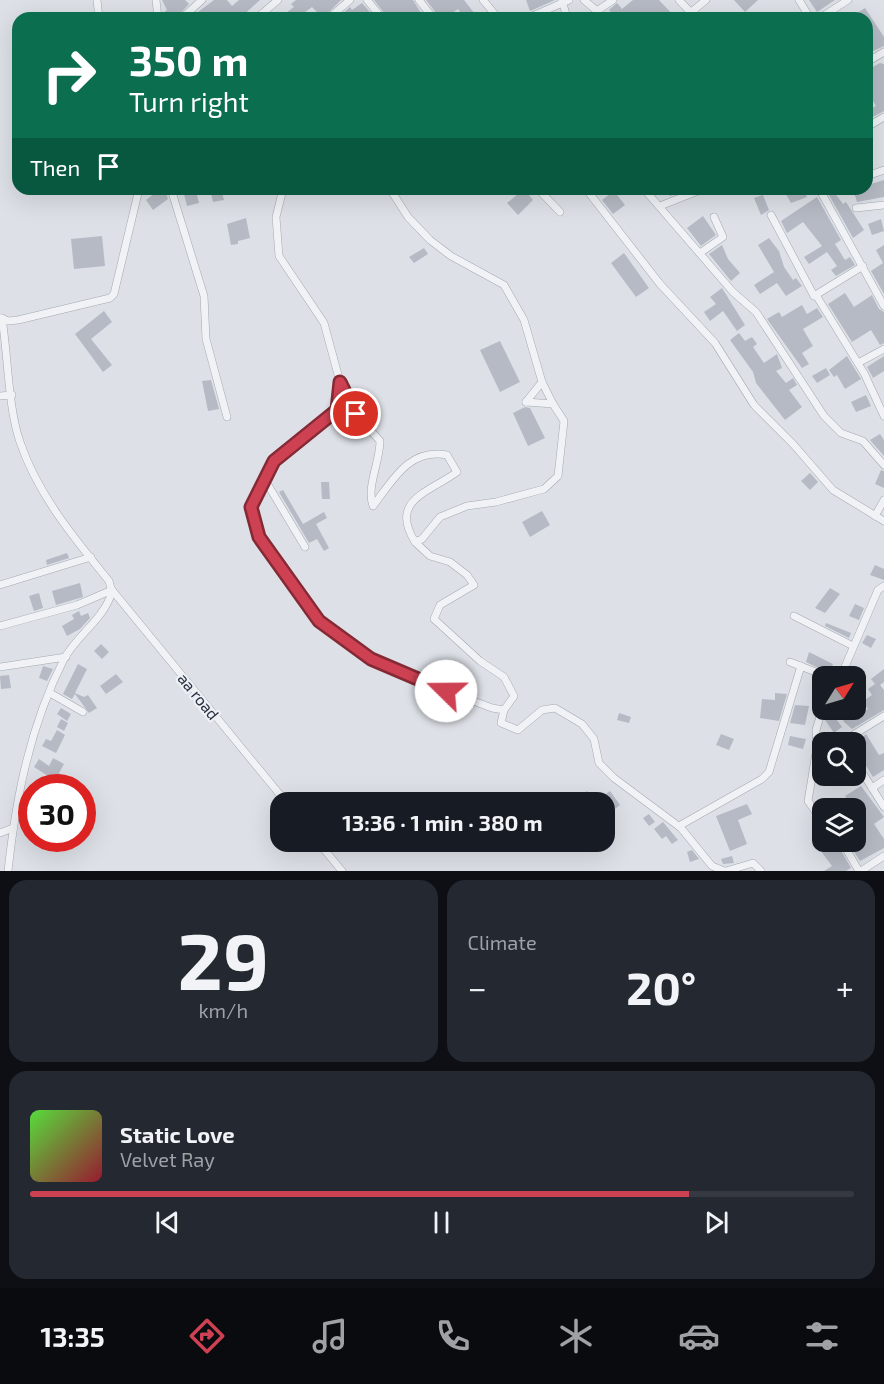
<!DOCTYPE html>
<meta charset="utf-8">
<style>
:root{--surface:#171b24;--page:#242831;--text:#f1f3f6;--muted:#9ea1a6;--line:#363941;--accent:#cd4152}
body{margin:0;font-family:"Exo 2",sans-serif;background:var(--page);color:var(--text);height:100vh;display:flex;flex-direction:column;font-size:22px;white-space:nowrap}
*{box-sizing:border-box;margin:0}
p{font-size:20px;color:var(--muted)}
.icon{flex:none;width:33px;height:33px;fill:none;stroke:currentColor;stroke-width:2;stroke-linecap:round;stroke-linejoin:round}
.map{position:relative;height:871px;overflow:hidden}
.drawer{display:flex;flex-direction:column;gap:9px;padding:9px;background:#0d0f14;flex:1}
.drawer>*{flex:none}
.top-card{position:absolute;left:12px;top:12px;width:861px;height:183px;border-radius:18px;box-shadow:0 6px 24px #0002;background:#0b6e4f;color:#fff;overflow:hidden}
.needle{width:39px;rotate:53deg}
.buttons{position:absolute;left:812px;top:666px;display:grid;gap:12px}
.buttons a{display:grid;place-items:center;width:54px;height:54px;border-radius:12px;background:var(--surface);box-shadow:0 6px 24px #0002;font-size:30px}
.speed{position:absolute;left:18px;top:774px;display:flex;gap:12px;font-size:30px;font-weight:700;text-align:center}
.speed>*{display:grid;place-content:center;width:78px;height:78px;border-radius:50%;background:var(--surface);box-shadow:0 6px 24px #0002;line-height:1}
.speed .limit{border:9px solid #d22;background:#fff;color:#111}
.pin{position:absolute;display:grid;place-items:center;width:51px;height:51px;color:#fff;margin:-26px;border:3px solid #fff;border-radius:50%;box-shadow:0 2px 6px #0007}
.me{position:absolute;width:66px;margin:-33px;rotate:292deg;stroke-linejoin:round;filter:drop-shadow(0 0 4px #0008)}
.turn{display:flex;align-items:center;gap:21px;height:126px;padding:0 18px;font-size:27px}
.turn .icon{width:78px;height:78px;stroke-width:2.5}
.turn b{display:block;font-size:42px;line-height:51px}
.then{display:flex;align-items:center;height:57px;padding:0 18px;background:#0003;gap:12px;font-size:22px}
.big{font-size:45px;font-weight:700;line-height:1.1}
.drawer .widget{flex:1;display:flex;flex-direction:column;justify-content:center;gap:9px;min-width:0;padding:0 21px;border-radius:18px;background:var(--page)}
.drawer .dial{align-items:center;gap:0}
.dial b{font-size:78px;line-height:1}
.song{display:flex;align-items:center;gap:18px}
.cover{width:72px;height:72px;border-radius:9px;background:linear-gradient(135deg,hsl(110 70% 55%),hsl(350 70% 35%))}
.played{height:6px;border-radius:3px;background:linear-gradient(90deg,var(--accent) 80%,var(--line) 80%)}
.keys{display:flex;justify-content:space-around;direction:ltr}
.heat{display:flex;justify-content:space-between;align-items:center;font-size:33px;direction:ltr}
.drawer .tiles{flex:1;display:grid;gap:9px;grid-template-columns:1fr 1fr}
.widget:last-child{grid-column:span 2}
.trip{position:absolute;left:270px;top:792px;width:345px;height:60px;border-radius:18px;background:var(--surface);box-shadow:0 6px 24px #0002;font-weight:700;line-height:60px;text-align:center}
.dock{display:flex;height:96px;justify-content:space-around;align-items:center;background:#090b0e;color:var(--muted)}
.dock .icon{width:42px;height:42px}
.dock .active{color:var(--accent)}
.dock b{font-size:27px;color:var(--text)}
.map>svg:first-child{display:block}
.building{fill:#b5bac4}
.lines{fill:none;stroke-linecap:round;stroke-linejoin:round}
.minor-casing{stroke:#a3a8b1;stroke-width:8}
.minor{stroke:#f0f2f5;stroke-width:7}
.route-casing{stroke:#852a35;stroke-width:15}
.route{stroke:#cd4152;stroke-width:10}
.labels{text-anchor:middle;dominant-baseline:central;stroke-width:4.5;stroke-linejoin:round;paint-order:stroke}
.street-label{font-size:16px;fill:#272e3e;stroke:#edf0f5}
</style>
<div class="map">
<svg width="884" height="871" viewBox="0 0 884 871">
<rect width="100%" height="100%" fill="#dde1e7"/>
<g class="building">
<polygon points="162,0 185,0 189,4 176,18 165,18 163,13 167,10"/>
<polygon points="214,0 227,0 232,6 239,0 260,0 240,18 220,18 217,14 212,18 190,18"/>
<polygon points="296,0 341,0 323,18 312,7 297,18 279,18 294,7 291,4"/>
<polygon points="374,0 413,0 424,18 388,18"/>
<polygon points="426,0 464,0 478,18 464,18 458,9 445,18 440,18"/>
<polygon points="526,0 555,0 530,11"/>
<polygon points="633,0 659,0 676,18 616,18 609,10 617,3 622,9"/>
<polygon points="734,0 758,0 745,12"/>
<polygon points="809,0 835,0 817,12"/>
<polygon points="362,3 375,18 338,18 350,7 352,10"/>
<polygon points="865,8 884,37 884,46 867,54 867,18 849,18"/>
<polygon points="880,63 884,64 884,111 867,120 867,111 876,106 867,91 867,74 871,72 869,69"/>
<polygon points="884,180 884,197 857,202 853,189 867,189 867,185"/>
<polygon points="152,189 165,189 168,199 153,210 146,200 155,193"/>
<polygon points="210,189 221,189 224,200 213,202"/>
<polygon points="524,189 533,200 518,215 507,203"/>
<polygon points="666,189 688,189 670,196"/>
<polygon points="783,189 803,189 807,197 791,203"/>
<polygon points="196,191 199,203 187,206 184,194"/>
<polygon points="614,191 625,205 613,214 602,200"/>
<polygon points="834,192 843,204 846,202 864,230 853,238 829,195"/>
<polygon points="763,195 769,210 761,215 754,198"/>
<polygon points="817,197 841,240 835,244 845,260 850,257 855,265 836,276 831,270 837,266 827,252 809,264 804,257 822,246 803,222 787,233 781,221"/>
<polygon points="703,216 716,235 701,246 687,228"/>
<polygon points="246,218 250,238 238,241 238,244 231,245 227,224"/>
<polygon points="881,219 884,231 872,235 868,224"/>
<polygon points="102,236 105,266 74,269 71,239"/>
<polygon points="769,238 779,251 784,267 793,280 796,278 802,286 786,296 777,283 760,294 754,285 774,272 758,245"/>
<polygon points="722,245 728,259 740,273 731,281 709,254"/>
<polygon points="884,245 884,294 871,271 883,263 876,250"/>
<polygon points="424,248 428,254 414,263 409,257"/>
<polygon points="624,253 649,288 636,297 611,263"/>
<polygon points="722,288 745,325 737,331 723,311 710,321 704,312 716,304 710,297"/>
<polygon points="845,293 854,307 872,295 879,309 884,312 884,343 880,345 871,330 852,342 828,304"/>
<polygon points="802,305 807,314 817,308 823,317 803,329 813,346 802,353 809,364 802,368 767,319 779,312 782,317"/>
<polygon points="104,311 112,322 91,339 112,365 103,372 75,334"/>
<polygon points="739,333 745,341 752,337 757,344 753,347 764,363 777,354 782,368 776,371 786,383 793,378 797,385 789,390 802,407 785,420 756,383 753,372 730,340"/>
<polygon points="500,341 520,382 500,392 480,350"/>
<polygon points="847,356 861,379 845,389 837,375 834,377 829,370"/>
<polygon points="884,356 884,371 873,378 867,367"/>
<polygon points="826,368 830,375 817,383 812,376"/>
<polygon points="211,380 219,409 208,411 202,381"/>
<polygon points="866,395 871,406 856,412 851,402"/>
<polygon points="525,407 530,408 545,438 528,446 513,413"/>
<polygon points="880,434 884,440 884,456 870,440"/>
<polygon points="881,470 884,471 884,488 875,484"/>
<polygon points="810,473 818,482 810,490 801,481"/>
<polygon points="321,482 329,482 330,499 322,499"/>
<polygon points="283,490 303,524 324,512 327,518 316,524 329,548 324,551 317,539 309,543 279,492"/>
<polygon points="542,511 550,525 530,537 522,522"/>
<polygon points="67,553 69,558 47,565 46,560"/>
<polygon points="875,565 884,569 884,580 870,575"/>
<polygon points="80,583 83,597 56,605 52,591"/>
<polygon points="830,588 840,594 825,613 815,608"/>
<polygon points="39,593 43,608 34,611 29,596"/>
<polygon points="855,604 864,608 859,620 849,616"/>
<polygon points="79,611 81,616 88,613 90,618 80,629 67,636 62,626 74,619 72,615"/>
<polygon points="826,623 851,633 849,638 825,626"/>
<polygon points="867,635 876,639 871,648 862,643"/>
<polygon points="101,644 109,652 102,659 94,651"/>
<polygon points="809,652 833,664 832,667 838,669 835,676 806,662"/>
<polygon points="78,664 87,669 75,693 84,697 88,695 97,708 89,713 75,694 72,699 63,694"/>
<polygon points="43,666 53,669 47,681 39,678"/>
<polygon points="884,669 884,682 880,685 884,690 884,710 852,729 843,721 849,714 854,719 868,709 863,701 872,695 868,689 875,684 871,679"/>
<polygon points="116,674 123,682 106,694 100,686"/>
<polygon points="9,675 11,688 1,689 0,676"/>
<polygon points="817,678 822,680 822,692 813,689"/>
<polygon points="775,693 787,694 779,721 760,718 762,699 775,700"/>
<polygon points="795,705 809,706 805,725 790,723"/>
<polygon points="61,708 71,714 67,721 57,714"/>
<polygon points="619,713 631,717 629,723 617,720"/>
<polygon points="833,715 842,727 834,733 825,720"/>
<polygon points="61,719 68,723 64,731 57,727"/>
<polygon points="57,730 65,735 56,753 42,746 46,739 51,741"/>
<polygon points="721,734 734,739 729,750 716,745"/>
<polygon points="866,734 879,755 884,753 884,770 873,777 855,748 855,743"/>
<polygon points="790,736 806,739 803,749 788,745"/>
<polygon points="53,758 64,764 59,773 72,780 67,788 34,767 39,759 49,766"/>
<polygon points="861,786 884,817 874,824 884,839 884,848 860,861 848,842 855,842 855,808 836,808 848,801 845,796"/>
<polygon points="587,791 593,799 585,802 580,796"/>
<polygon points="610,791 620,805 611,812 600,798"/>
<polygon points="30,804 32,804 32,831 22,828"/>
<polygon points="747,804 752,814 738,820 747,844 730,851 716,816"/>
<polygon points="649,814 655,822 649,826 643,818"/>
<polygon points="663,822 678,840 672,844 666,836 662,839 654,829"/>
<polygon points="814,842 836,842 851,868 846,871 824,871 832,866"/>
<polygon points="692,850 699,859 690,862 687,852"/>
<polygon points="732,856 734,863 723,864 721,859"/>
</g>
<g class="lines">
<g class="minor-casing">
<g id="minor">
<polyline points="97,0 99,18"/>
<polyline points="156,0 158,18"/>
<polyline points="367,0 382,18"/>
<polyline points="419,0 433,18"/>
<polyline points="483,0 498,18"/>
<polyline points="562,0 567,18"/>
<polyline points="584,0 597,11 613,0"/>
<polyline points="679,0 696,18"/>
<polyline points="799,0 810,18"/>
<polyline points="182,18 202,0"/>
<polyline points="257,18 278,0"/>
<polyline points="329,18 350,0"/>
<polyline points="528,18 569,0"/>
<polyline points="684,18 706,0"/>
<polyline points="820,18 848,0"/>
<polyline points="867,62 884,52"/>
<polyline points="867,127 884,117"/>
<polyline points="867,176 884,170"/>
<polyline points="171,189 204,296 206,339 227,417"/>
<path d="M283,189L276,217L279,256L324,323L340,382L356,414L380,441C380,462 366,487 373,506C393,480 409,448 447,455L457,472C428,493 389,500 415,542L422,539L440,517L467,506L496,502L544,489L558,476L564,421L553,404L526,402"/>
<polyline points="390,189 408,217 430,240 451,256 504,285 524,320 542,382 553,404"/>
<polyline points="538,189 560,212"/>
<polyline points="586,189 660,284 715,343 754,405 793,444 833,490 884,521"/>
<polyline points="644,189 733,292 756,312 824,416 841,433 863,441 884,465"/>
<polyline points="818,189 821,192 830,189"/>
<polyline points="821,192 884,306"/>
<polyline points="660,206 703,189"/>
<polyline points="856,208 884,205"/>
<polyline points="771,215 814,296 863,266"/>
<polyline points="700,253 723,237 714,217"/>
<polyline points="816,295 864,373 884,416"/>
<polyline points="1,318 8,321 18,320 110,298 114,294 139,189"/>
<path d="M2,318C8,356 8,407 20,442C38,495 74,538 109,581L112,592C104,619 77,635 64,659C30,726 16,797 8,871"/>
<polyline points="858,363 884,349"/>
<polyline points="340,383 337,410 274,461 251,507 259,537 319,621 371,659 431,685 492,708 504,710 514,696 504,677 480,661 434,619 440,605 474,585 467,575 450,562 430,556 415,542"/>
<polyline points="0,396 12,395"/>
<polyline points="526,402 542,382"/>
<polyline points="265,480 305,547"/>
<polyline points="875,516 884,500"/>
<polyline points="0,585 91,557"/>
<polyline points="794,616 853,646"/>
<polyline points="0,626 77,605 112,590 286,802"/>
<polyline points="790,662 826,676"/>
<polyline points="0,667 66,657"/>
<polyline points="841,676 878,590 884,586"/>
<polyline points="50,693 83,712"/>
<polyline points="504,710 501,723 518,730 542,710 555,708 582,724 594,739 599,763 614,778 681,828 712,866 724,871"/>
<polyline points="845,740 884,716"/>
<polyline points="822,746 817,747 808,801 822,821"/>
<polyline points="817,747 816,730 822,710"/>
<polyline points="855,761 884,807"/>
<polyline points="872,788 884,780"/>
<polyline points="679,826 762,779 769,772 801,666"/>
<polyline points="0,833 13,828"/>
<polyline points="318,842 342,871"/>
<polyline points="842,842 859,871"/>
<polyline points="726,871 753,863 761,871"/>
<polyline points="861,871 884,856"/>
</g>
</g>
<use href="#minor" class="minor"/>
</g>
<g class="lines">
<g class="route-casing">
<polyline id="route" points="356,414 340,382 337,410 274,461 251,507 259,537 319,621 371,659 446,691"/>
</g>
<use href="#route" class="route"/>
</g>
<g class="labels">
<g class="street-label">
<text transform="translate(199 696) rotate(51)">aa road</text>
</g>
</g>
</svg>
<div class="buttons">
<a><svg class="needle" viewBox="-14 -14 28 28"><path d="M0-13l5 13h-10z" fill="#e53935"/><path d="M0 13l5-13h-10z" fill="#9ea1a6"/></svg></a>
<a><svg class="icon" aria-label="search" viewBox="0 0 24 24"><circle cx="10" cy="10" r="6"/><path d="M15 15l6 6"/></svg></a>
<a><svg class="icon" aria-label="layers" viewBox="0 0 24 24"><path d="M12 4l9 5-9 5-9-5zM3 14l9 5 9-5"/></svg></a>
</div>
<div class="speed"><div class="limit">30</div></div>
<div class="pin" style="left:356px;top:414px;background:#d93025"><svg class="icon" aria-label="arrive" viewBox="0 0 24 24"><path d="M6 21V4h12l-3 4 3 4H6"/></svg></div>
<svg class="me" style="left:446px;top:691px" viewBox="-20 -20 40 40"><circle r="19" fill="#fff"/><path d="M0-13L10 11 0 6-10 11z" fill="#cd4152"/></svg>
<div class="trip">13:36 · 1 min · 380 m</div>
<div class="top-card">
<div class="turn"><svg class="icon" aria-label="right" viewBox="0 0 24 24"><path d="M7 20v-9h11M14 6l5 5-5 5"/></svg><div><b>350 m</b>Turn right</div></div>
<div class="then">Then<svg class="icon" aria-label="arrive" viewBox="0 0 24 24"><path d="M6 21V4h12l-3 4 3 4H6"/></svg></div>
</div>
</div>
<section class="drawer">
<div class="tiles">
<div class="widget dial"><b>29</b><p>km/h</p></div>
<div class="widget"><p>Climate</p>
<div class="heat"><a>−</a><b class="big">20°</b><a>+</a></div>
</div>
<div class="widget">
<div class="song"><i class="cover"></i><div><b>Static Love</b><p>Velvet Ray</p></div></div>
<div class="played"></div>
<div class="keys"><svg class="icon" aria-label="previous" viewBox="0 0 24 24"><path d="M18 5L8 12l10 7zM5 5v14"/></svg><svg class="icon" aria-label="pause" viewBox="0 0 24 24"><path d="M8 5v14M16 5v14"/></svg><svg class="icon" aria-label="next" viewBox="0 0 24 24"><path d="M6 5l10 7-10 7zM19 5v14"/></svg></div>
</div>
</div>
</section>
<nav class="dock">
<b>13:35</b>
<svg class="icon active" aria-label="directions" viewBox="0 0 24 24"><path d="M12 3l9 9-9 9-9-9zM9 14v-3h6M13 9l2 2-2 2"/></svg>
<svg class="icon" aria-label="music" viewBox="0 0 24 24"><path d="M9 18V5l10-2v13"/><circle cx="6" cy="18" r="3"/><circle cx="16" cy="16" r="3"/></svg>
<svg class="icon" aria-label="phone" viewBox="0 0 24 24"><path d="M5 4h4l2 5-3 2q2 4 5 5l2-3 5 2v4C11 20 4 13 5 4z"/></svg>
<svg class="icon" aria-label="climate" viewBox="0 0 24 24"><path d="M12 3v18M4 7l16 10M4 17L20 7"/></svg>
<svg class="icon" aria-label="car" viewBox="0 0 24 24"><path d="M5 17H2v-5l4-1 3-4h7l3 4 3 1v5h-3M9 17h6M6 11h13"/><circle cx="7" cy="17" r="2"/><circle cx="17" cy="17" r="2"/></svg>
<svg class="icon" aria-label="filters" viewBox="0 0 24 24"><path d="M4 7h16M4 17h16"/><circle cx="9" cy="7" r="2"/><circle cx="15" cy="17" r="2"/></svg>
</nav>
